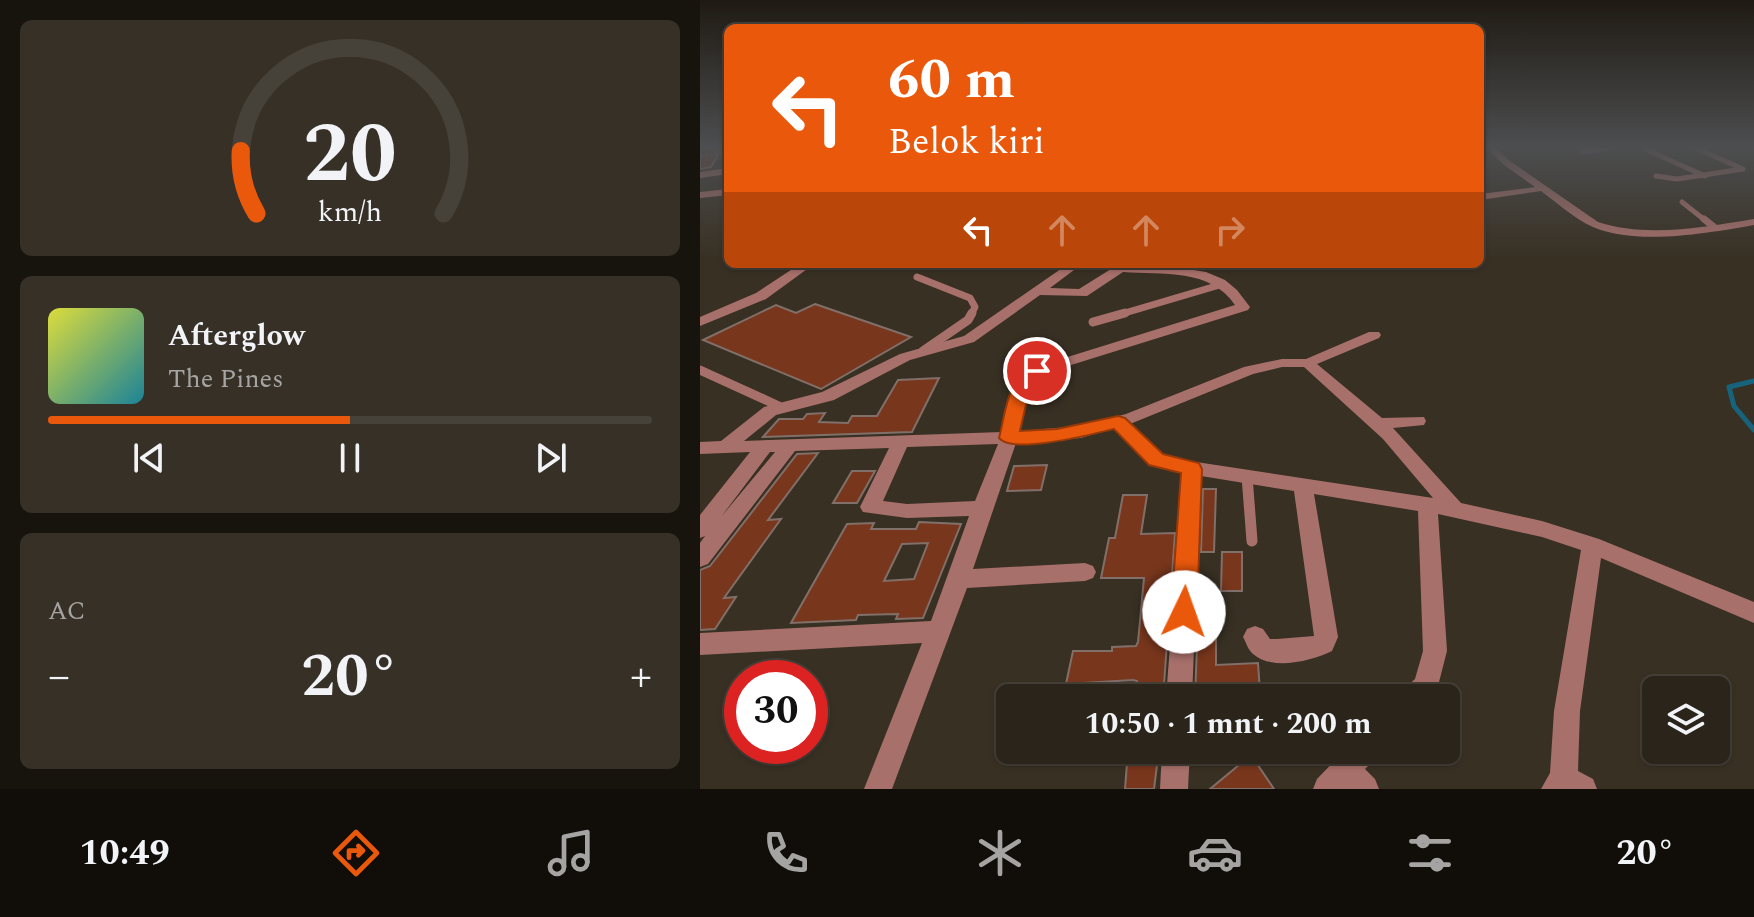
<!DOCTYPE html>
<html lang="id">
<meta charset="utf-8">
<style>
:root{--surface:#2a241a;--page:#363027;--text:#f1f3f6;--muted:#a5a4a2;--line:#464139;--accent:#ea580c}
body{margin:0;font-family:Spectral,serif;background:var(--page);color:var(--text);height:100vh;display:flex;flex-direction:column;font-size:30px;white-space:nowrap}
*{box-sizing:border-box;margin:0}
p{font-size:26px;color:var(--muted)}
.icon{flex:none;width:44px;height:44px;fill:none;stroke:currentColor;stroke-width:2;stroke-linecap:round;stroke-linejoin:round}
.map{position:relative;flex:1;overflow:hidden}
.sheet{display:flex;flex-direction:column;gap:20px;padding:20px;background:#17140e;width:700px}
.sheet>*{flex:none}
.hud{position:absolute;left:24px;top:24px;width:760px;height:244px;border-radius:12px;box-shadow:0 2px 6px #0004,0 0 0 2px var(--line);background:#ea580c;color:#fff;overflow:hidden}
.controls{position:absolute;left:942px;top:676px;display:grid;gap:16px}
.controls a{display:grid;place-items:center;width:88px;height:88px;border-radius:12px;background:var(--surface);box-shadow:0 2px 6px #0004,0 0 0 2px var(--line);font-size:40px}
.speed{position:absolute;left:24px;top:660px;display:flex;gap:16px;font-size:40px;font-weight:700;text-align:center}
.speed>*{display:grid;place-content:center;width:104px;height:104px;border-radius:50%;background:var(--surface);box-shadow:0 2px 6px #0004,0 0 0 2px var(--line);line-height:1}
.speed .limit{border:12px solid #d22;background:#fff;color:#111}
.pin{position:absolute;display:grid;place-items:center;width:68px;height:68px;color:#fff;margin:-34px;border:4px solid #fff;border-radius:50%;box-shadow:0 2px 8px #0007}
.me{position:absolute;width:88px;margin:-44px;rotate:3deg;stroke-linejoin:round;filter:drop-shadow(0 0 6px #0008)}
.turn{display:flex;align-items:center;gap:28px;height:168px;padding:0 32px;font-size:36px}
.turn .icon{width:104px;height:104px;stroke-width:2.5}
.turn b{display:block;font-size:56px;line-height:68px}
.lanes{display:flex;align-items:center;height:76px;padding:0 32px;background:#0003;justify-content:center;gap:40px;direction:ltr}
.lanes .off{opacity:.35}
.big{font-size:60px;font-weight:700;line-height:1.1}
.sheet .card{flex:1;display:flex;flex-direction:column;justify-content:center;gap:12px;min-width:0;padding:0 28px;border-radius:12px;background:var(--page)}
.sheet .dial{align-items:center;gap:0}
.dial svg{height:208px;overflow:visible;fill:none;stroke:var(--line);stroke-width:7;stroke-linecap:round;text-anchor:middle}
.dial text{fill:var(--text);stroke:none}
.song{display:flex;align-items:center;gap:24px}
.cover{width:96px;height:96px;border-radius:12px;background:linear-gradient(135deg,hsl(60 70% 55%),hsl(190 70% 35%))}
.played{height:8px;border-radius:4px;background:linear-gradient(90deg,var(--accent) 50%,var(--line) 50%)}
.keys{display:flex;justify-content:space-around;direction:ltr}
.heat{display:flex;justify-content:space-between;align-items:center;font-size:44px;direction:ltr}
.trip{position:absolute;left:296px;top:684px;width:464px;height:80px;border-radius:12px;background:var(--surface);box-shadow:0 2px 6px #0004,0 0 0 2px var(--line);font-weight:700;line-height:80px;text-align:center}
.dock{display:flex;height:128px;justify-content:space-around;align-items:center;background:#110e0a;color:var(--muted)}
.dock .icon{width:56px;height:56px}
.dock .selected{color:var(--accent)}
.dock b{font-size:36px;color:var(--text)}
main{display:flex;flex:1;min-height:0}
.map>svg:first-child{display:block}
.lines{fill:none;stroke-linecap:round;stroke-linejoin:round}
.stream{stroke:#17637c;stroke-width:5}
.building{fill:#78361c;stroke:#816f69;stroke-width:2;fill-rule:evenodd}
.path{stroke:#90897f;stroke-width:2;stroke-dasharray:3 2;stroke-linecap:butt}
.lane-far3{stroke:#a8706b;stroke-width:5}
.lane-far2{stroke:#a8706b;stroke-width:7}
.lane-far1{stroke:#a8706b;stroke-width:9}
.lane{stroke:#a8706b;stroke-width:11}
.street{fill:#a8706b;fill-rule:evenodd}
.route{fill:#ea580c;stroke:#983908;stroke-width:2}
</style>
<main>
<section class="sheet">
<div class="card dial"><svg viewBox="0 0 100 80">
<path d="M14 69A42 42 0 1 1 86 69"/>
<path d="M14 69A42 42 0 0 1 8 45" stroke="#ea580c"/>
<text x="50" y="56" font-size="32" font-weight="700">20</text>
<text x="50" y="72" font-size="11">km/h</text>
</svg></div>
<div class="card">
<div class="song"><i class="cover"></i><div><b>Afterglow</b><p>The Pines</p></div></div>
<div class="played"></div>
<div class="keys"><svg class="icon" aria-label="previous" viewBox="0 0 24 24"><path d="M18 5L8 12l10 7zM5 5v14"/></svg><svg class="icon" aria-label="pause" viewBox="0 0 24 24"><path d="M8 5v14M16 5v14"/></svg><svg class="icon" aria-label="next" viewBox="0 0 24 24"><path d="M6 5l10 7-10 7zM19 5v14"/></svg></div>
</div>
<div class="card"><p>AC</p>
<div class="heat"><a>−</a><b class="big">20°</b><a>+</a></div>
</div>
</section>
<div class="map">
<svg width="1054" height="789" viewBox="0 0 1054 789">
<rect width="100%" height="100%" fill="#383023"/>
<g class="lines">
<polyline class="stream" points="1054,381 1029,387 1034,406 1054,430"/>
</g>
<g class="building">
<polygon points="0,148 22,148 11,167 0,169"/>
<polygon points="115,304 211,337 121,389 3,340 76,305 96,313"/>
<polygon points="239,378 212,432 63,437 79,419 103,419 107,414 125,413 119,422 148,423 152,416 177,416 198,380"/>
<polygon points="118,453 68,520 81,519 24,598 36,597 15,629 0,630 0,570 10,566 97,454"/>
<polygon points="347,465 341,490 307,491 314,466"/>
<polygon points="152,471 175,471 157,503 133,503"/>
<polygon points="503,489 516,489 514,552 501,552"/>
<polygon points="423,495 447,495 441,534 475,533 463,698 435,698 437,681 433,680 366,684 373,651 412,651 412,647 436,646 438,642 444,578 401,578 409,538 415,538"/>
<path d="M219,522L261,524L223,618L196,619L198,614L158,615L156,620L91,623L147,524L174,523L171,529H216ZM228,543L214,579L184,581L202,544Z"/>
<polygon points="522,552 542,552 542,591 521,591"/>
<polygon points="499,594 516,595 516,665 558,663 560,692 548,693 548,698 495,698"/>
<polygon points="428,750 459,750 454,789 425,789"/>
<polygon points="493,750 519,750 519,762 492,762"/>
<polygon points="551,755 574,789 510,789"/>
</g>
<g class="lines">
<polyline class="path" points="0,156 28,153"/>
<g class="lane-far3">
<polyline points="943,148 1005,176"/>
<polyline points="882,152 909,148"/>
<polyline points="956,176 977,179 1043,169 996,148"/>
<polyline points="982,202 1006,221"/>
</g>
<g class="lane-far2">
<polyline points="1004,219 1014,227"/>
<polyline points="217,277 270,298 275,307 271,315"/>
<polyline points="418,315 523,284"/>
</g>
<g class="lane-far1">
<polyline points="393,322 425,313"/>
<polyline points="223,351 268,320 272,313"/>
<polyline points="0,370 81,407"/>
</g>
<polyline class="lane" points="547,476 552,541"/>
<g class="street">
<path d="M787,148H795L810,161L898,222C946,238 1005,227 1054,219V225C1009,233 936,246 893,227C875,219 857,203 841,191L780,200V194L835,187L804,165Z"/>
<polygon points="28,168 28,174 0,178 0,172"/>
<polygon points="28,189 28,195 0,198 0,192"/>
<polygon points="100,264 114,264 66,299 0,326 0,317 56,293"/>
<path d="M368,264H382L350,288L379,289L419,264L474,267L506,272L525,280L537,290L550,307L548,310L355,370L331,383L319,431L381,426L426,414L544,367L582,359H606L669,332H679L681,335L679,338L617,364L682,418L724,417L726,421L724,425L693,428L761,503L842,521L899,539L1054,602V623L901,558L880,711L878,771L893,779L897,789H841L850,773L854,711L881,550L842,537L738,514L747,651L738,686L731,698H700L704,689L715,679L723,651L718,511L614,494L638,637L632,651C612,661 572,671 553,654C548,650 546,642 543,637L547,629L555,626L563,629L570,639H577L614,636L594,491L501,476L492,698H466L483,473C451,468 435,451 414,428L381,438L316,443L273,569L385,563L393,566L396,572L393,578L385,581L267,588L192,789H164L222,643L0,655V633L231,621L269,516L207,518L163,512L160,507L189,448L95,451L8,564L0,567V543L5,536L0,538V515L50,452L0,454V442L21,441L64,407L122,392L200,354L264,336ZM423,272C463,275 510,268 535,305L345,364L318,378L302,432L44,441L76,415L134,400L210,360L274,342L340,295L387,296ZM582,367H604L683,439L733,498L470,458L452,448L430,424L553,374ZM298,444L275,501L207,504L183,501L207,447ZM70,452H75L21,517Z"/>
<polygon points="462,750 490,750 488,789 460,789"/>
<polygon points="645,750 678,750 674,760 665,769 675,779 679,789 613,789 617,779"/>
</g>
</g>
<linearGradient id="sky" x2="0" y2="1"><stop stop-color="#1f1a13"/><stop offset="0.57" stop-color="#4d4e50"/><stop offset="1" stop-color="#4d4e50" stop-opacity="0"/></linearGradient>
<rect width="1054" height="258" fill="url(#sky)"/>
<path class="route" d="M337,366L346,371L330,387L320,431L357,429L418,416L425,418L463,454L499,463L502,469L497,612L493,620L484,624L474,620L471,612L481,473L449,465L414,429C392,434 313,455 299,438C306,412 307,374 337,366Z"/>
</svg>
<div class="controls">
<a><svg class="icon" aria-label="layers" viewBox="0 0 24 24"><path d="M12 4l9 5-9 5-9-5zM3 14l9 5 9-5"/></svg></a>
</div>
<div class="speed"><div class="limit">30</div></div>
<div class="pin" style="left:337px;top:371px;background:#d93025"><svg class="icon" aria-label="arrive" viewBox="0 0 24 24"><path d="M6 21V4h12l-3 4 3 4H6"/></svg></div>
<svg class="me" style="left:484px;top:612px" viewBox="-20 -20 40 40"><circle r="19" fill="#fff"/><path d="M0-13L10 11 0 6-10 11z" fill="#ea580c"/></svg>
<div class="trip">10:50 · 1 mnt · 200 m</div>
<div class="hud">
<div class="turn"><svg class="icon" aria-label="left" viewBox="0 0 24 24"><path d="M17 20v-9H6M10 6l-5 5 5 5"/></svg><div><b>60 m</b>Belok kiri</div></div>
<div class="lanes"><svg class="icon" aria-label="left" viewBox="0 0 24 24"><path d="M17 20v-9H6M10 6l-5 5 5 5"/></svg><svg class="icon off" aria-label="ahead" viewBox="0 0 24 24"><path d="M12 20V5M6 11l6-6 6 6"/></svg><svg class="icon off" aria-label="ahead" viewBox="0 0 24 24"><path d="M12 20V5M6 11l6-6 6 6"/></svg><svg class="icon off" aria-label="right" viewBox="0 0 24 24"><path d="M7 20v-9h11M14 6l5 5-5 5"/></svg></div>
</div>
</div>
</main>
<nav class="dock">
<b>10:49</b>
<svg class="icon selected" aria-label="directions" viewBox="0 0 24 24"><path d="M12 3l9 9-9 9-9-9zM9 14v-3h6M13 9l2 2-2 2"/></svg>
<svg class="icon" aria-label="music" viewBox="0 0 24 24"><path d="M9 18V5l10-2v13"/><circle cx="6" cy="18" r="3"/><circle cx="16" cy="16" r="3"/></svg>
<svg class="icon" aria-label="phone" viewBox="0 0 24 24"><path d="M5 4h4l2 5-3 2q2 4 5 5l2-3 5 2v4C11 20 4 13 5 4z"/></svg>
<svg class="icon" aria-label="climate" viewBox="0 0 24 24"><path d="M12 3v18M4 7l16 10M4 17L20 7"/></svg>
<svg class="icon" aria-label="car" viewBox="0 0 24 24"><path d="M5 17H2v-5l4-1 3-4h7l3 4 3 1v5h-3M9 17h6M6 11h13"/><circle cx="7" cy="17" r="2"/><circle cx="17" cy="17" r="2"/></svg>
<svg class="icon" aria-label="filters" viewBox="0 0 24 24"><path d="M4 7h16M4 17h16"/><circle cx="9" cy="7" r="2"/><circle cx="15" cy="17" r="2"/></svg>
<b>20°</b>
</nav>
